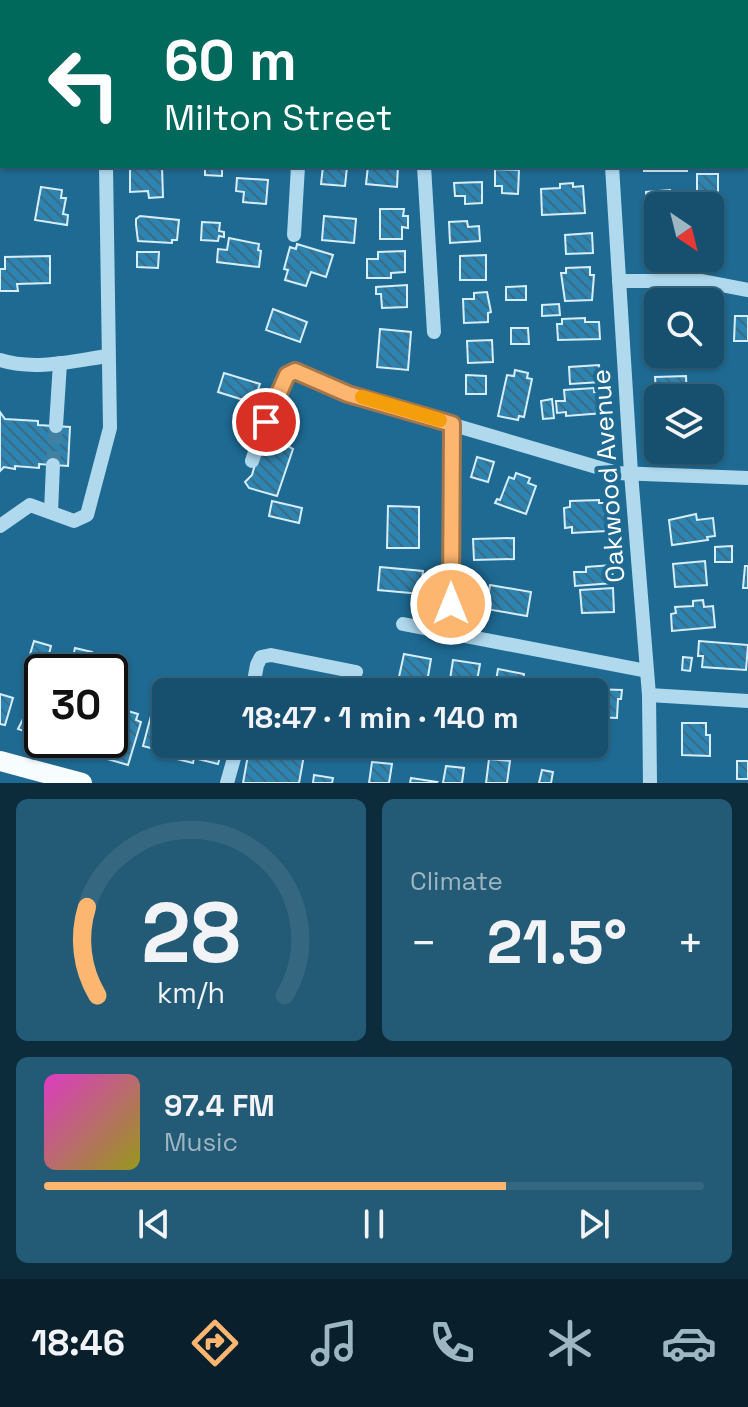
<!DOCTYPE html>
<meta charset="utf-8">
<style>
:root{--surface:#16506e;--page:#235a76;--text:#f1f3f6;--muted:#9eb5c2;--line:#356781;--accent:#fdb670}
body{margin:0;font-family:"Space Grotesk",sans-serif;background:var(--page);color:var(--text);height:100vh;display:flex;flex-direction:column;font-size:30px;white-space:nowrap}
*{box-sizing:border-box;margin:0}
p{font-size:26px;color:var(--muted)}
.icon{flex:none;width:44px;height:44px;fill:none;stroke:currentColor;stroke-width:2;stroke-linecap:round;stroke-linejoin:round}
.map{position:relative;height:783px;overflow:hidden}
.details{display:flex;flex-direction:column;gap:16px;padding:16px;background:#0c2c3c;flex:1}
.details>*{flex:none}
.banner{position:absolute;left:0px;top:0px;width:748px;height:168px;box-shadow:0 2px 6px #0004,0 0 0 2px var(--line);background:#00695c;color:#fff;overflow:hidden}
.needle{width:52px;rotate:145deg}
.buttons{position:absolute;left:644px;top:192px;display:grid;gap:16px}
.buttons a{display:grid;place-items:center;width:80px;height:80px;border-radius:12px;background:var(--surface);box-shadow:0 2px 6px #0004,0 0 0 2px var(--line);font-size:40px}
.speed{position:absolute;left:24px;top:654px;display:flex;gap:16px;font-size:40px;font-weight:700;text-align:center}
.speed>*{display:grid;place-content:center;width:104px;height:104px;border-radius:50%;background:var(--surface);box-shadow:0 2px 6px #0004,0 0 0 2px var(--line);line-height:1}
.speed .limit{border:4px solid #111;border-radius:12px;background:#fff;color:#111}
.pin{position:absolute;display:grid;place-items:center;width:68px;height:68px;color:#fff;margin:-34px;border:4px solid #fff;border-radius:50%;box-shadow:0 2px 8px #0007}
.me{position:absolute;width:88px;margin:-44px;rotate:0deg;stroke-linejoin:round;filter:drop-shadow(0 0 6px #0008)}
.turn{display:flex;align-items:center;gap:28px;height:168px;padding:0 32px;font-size:36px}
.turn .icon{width:104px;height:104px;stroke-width:2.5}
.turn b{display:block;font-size:56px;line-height:68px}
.big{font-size:60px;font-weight:700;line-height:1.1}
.details .card{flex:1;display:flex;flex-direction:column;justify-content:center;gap:12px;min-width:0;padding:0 28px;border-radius:12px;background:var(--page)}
.details .dial{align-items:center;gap:0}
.dial svg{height:208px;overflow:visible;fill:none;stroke:var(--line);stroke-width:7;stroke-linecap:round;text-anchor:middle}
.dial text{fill:var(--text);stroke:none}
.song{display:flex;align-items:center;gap:24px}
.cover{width:96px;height:96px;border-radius:12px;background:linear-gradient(135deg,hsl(310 70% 55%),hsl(60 70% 35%))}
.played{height:8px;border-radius:4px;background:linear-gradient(90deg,var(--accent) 70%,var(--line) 70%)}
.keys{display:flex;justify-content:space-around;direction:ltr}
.heat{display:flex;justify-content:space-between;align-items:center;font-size:44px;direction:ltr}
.details .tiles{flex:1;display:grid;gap:16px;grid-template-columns:1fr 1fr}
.card:last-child{grid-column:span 2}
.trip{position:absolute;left:152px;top:678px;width:456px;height:80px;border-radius:12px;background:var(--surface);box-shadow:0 2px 6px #0004,0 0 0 2px var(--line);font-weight:700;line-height:80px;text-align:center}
.dock{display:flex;height:128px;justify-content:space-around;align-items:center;background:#09202c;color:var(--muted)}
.dock .icon{width:56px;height:56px}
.dock .active{color:var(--accent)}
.dock b{font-size:36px;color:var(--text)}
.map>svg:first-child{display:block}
.building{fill:url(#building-back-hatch);stroke:#d6eefa;stroke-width:2}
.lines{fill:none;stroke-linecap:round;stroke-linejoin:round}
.minor-tunnel{stroke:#4080a3;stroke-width:14;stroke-dasharray:14 7;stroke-linecap:butt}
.minor{stroke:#b0d9ee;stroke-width:14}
.major{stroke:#f7fcff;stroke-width:20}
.route-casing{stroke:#a47649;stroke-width:20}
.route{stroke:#fdb670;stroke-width:14}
.slow{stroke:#f59e0b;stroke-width:14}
.labels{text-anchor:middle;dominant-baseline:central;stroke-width:8;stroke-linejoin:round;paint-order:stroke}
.street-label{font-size:26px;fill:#fff;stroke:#1e6a93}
</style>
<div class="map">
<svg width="748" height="783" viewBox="0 0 748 783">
<defs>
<pattern id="building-back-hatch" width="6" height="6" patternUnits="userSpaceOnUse" patternTransform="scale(2)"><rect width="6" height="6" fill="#2e84b1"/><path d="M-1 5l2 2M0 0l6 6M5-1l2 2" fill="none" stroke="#3c6b84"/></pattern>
</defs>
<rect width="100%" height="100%" fill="#1e6a93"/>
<g class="building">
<rect x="746" y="101" width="2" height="33"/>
<polygon points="205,166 222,166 222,176 205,175"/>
<polygon points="323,166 347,167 345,186 321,184"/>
<polygon points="368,166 398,166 397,187 366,184"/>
<rect x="644" y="166" width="43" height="5"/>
<polygon points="162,167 163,197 149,198 148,191 130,192 130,168"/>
<polygon points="495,169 519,170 518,194 502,193 502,186 495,186"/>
<rect x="697" y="174" width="21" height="19"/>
<polygon points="237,178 268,180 266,204 243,202 244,192 236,191"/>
<polygon points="482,182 482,203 465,204 465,196 455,196 454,183"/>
<polygon points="573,183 573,187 583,186 585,213 542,215 541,189 560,188 560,184"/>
<polygon points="41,187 62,190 61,198 66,198 63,214 68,215 67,225 35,220"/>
<polygon points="670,190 671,201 687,200 687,206 658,206 658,217 647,217 646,192"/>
<polygon points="380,209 404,209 403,216 408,216 408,228 402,227 402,239 380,239"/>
<polygon points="140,216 179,220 177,240 172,240 172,243 138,241 136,225 136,219"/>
<polygon points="324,216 356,219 354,243 322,240"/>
<polygon points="467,221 468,227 479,226 480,241 450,243 449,222"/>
<polygon points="202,222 220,223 219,231 224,232 224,237 219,236 218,241 201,240"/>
<polygon points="648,227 658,227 658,252 649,252"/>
<polygon points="592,233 593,253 566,254 565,235"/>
<polygon points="229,238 259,244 258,250 261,251 259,267 217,262 218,249 227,250"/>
<polygon points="297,244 333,255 326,277 311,272 306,286 285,280 288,270 284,269 290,247 296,249"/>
<polygon points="405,251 405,272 391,273 391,278 367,278 367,259 378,259 378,252"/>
<polygon points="137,252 159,252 158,268 137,267"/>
<polygon points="486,255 486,280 460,280 460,256"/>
<polygon points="50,256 50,283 17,284 18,291 0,291 0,269 5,269 5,257"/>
<polygon points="590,267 590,275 594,275 592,300 565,301 561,273 566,273 566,268"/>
<polygon points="407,285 407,307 382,308 381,294 376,294 376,287"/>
<polygon points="526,286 526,300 506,300 506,287"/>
<polygon points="487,292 491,312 488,313 488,322 464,323 463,299 474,299 474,293"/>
<polygon points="559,304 560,315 542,316 542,305"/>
<polygon points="273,309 307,322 300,342 266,330"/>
<polygon points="735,316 748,316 748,341 734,341"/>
<polygon points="585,318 585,322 599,322 600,339 558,340 557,324 562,324 562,319"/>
<polygon points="511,328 528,328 529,344 511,344"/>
<polygon points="380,329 411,332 408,370 377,367"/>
<polygon points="656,334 658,334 658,354 699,355 657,358"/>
<polygon points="492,340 493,362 468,363 467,341"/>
<polygon points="599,365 601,382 570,384 569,367"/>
<polygon points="515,370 528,373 527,378 532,379 524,417 519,416 518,420 498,416 507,375 514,376"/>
<polygon points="224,373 260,384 253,403 218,392"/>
<polygon points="466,375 486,376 486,394 466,394"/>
<polygon points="686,376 687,398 658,398 657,401 655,377"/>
<polygon points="594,388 594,392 602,391 604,413 566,416 566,412 557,413 556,401 565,401 564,390"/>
<polygon points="552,399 554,418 543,419 541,401"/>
<polygon points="722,404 725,430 712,431 710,405"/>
<polygon points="0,412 5,419 38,421 38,425 70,427 68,466 39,464 39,468 15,466 15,469 4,467 0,471"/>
<polygon points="264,433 285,440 284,444 293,449 277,496 249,488 245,482 252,475"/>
<polygon points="477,457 494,462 488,482 471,477"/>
<polygon points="516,473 530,478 528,483 536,486 526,514 495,503 497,499 500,500 509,477 514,479"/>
<polygon points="599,500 599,503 604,503 606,531 572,533 572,527 565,528 564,508 570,507 570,501"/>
<polygon points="272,501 302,508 299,523 269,516"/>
<polygon points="388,506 419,507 419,548 387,548"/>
<polygon points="696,514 697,520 713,518 715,536 707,537 708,540 672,545 669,520"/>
<polygon points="514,538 514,559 474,560 473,539"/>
<polygon points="732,546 732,562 715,562 715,547"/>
<polygon points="705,561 707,585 675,587 673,564"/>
<polygon points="612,565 613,583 575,586 574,572 586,572 586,567"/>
<polygon points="745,566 748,566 748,588 743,588"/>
<polygon points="380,567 423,571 421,594 378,590"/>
<polygon points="490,585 531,592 527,616 486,609"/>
<polygon points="613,588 614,612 582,613 580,590"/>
<polygon points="703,600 704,607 713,606 715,627 672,631 671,614 676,613 675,607 693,606 693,601"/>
<polygon points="34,641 51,646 46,666 28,661"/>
<polygon points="699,641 748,645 746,670 702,667 703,656 698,656"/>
<polygon points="75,648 92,652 87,672 70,670"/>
<polygon points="404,654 431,659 427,682 399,677"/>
<polygon points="683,657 692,658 690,671 682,670"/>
<polygon points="453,660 480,664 475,692 448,692"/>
<polygon points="498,669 524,674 521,692 494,692"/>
<polygon points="113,678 126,683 120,702 110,699"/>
<polygon points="262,685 295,692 261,692"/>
<polygon points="591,689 622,690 621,699 618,699 617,718 594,717 594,692 591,692"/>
<polygon points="0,694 13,698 5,725 0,724"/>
<polygon points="31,703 42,707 42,737 18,729"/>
<polygon points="121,709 138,714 136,720 141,722 128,765 104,758 110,732 116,714 119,715"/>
<polygon points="152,712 166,716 166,744 224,744 218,764 194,758 193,763 165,756 166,752 143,746"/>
<polygon points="682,723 706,723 706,735 710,735 710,756 682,755"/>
<polygon points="64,740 91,740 87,755 62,748"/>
<polygon points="250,744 306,744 299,783 243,783"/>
<polygon points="489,759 510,761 507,783 486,783"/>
<rect x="737" y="761" width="11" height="18"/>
<polygon points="372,762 392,764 389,783 369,783"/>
<polygon points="446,766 464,768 462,783 443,783"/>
<polygon points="542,770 553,772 551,783 539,783"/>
<polygon points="314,775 333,778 332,783 313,783"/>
<polygon points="411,778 437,782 436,783 410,783"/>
</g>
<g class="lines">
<polyline class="minor-tunnel" points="53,465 56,426"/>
<g class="minor">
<polyline points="103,0 103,2"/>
<polyline points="603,0 603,2"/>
<polyline points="313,2 313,0"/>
<polyline points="746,69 748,70"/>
<polyline points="424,166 434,332"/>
<polyline points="612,166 631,473 649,695 650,783"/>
<polyline points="294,235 298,166"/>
<polyline points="619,281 701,281 748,290"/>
<path d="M0,360C34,371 73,361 107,356"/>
<polyline points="56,426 60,363"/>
<path d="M252,461C260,439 275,382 295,371L348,394L617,473L748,478"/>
<polyline points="51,512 53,465"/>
<polyline points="0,526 30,505 74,521 87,515 110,428 106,166"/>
<polyline points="403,624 647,671"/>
<polyline points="450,634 452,424"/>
<polyline points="252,692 257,665 261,657 271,655 356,672"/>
<polyline points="649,695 748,701"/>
<polyline points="227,783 238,744"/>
</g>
<polyline class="major" points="0,761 82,783"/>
</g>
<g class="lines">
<g class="route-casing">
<polyline id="route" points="266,422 287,375 295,371 348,394 452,424 451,604"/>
</g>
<use href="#route" class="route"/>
<polyline class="slow" points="362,397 440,420"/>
</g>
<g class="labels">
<g class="street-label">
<text transform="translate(608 476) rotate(-94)">Oakwood Avenue</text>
</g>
</g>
</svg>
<div class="buttons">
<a><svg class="needle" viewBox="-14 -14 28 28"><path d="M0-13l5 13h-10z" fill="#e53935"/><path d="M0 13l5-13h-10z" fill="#9eb5c2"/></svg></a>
<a><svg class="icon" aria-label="search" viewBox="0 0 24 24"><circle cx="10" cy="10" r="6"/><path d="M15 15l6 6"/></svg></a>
<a><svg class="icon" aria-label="layers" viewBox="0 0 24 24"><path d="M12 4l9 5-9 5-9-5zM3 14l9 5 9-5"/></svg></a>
</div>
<div class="speed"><div class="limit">30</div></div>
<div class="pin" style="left:266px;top:422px;background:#d93025"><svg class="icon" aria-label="arrive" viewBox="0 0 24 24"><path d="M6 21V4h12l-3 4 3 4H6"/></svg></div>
<svg class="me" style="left:451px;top:604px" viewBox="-20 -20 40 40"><circle r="17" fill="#fdb670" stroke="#fff" stroke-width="3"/><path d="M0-11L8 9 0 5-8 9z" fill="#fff"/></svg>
<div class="trip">18:47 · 1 min · 140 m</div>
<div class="banner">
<div class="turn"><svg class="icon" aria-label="left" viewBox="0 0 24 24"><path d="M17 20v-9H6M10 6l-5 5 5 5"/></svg><div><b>60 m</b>Milton Street</div></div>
</div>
</div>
<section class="details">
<div class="tiles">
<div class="card dial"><svg viewBox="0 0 100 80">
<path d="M14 69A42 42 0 1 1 86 69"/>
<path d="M14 69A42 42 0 0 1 10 35" stroke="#fdb670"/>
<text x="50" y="56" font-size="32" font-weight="700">28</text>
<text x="50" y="72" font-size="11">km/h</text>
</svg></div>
<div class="card"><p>Climate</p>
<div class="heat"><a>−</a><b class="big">21.5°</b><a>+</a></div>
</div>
<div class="card">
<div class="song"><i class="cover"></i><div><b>97.4 FM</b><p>Music</p></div></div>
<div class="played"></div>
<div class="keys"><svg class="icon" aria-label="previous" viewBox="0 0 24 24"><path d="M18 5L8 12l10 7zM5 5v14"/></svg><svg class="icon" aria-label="pause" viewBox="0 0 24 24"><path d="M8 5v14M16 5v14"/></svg><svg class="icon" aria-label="next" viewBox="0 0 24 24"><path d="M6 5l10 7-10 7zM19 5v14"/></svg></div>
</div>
</div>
</section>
<nav class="dock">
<b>18:46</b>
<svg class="icon active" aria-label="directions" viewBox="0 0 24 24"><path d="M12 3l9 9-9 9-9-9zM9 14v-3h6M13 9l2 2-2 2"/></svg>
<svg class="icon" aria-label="music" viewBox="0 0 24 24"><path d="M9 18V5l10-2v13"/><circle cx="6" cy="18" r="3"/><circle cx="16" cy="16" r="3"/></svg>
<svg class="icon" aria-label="phone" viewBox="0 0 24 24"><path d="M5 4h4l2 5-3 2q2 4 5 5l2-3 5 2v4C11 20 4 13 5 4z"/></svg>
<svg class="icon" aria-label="climate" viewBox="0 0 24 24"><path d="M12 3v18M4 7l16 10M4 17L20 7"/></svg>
<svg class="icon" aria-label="car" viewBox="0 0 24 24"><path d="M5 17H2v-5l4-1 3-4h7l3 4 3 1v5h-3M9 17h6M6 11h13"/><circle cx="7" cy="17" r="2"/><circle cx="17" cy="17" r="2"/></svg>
</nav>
